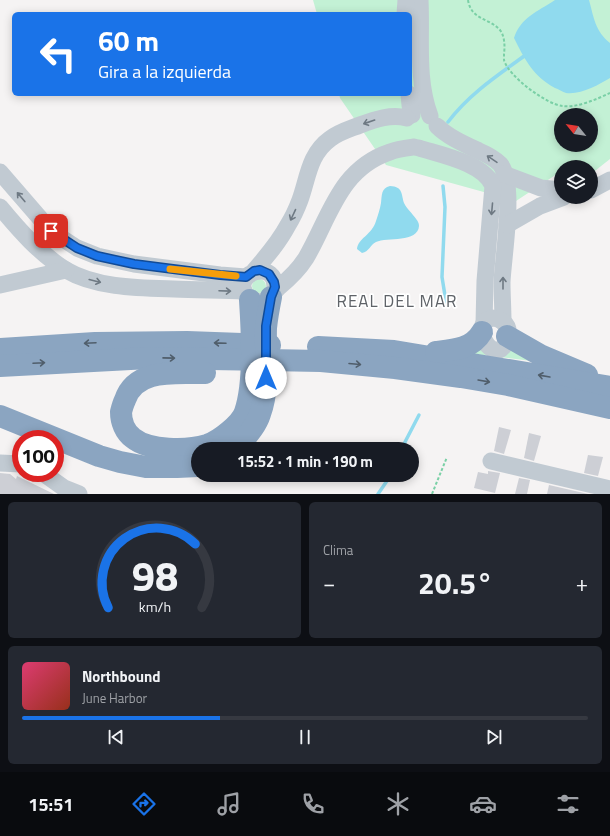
<!DOCTYPE html>
<html lang="es">
<meta charset="utf-8">
<style>
:root{--surface:#171b24;--page:#242831;--text:#f1f3f6;--muted:#9ea1a6;--line:#363941;--accent:#1a73e8}
body{margin:0;font-family:"Titillium Web",sans-serif;background:var(--page);color:var(--text);height:100vh;display:flex;flex-direction:column;font-size:15px;white-space:nowrap}
*{box-sizing:border-box;margin:0}
p{font-size:13px;color:var(--muted)}
.icon{flex:none;width:22px;height:22px;fill:none;stroke:currentColor;stroke-width:2;stroke-linecap:round;stroke-linejoin:round}
.map{position:relative;height:494px;overflow:hidden}
.sheet{display:flex;flex-direction:column;gap:8px;padding:8px;background:#0d0f14;flex:1}
.sheet>*{flex:none}
.banner{position:absolute;left:12px;top:12px;width:400px;height:84px;border-radius:6px;box-shadow:0 2px 10px #0003;background:#1a73e8;color:#fff;overflow:hidden}
.needle{width:26px;rotate:300deg}
.fabs{position:absolute;left:554px;top:108px;display:grid;gap:8px}
.fabs a{display:grid;place-items:center;width:44px;height:44px;border-radius:50%;background:var(--surface);box-shadow:0 2px 10px #0003;font-size:20px}
.speed{position:absolute;left:12px;top:430px;display:flex;gap:8px;font-size:20px;font-weight:700;text-align:center}
.speed>*{display:grid;place-content:center;width:52px;height:52px;border-radius:50%;background:var(--surface);box-shadow:0 2px 10px #0003;line-height:1}
.speed .limit{border:6px solid #d22;background:#fff;color:#111}
.pin{position:absolute;display:grid;place-items:center;width:34px;height:34px;color:#fff;margin:-17px;border-radius:8px;box-shadow:0 2px 6px #0006}
.me{position:absolute;width:44px;margin:-22px;rotate:0deg;stroke-linejoin:round;filter:drop-shadow(0 0 3px #0008)}
.turn{display:flex;align-items:center;gap:14px;height:84px;padding:0 20px;font-size:18px}
.turn .icon{width:52px;height:52px;stroke-width:2.5}
.turn b{display:block;font-size:28px;line-height:34px}
.big{font-size:30px;font-weight:700;line-height:1.1}
.sheet .card{flex:1;display:flex;flex-direction:column;justify-content:center;gap:6px;min-width:0;padding:0 14px;border-radius:6px;background:var(--page)}
.sheet .dial{align-items:center;gap:0}
.dial svg{height:104px;overflow:visible;fill:none;stroke:var(--line);stroke-width:7;stroke-linecap:round;text-anchor:middle}
.dial text{fill:var(--text);stroke:none}
.song{display:flex;align-items:center;gap:12px}
.cover{width:48px;height:48px;border-radius:6px;background:linear-gradient(135deg,hsl(340 70% 55%),hsl(10 70% 35%))}
.played{height:4px;border-radius:2px;background:linear-gradient(90deg,var(--accent) 35%,var(--line) 35%)}
.keys{display:flex;justify-content:space-around;direction:ltr}
.heat{display:flex;justify-content:space-between;align-items:center;font-size:22px;direction:ltr}
.sheet .tiles{flex:1;display:grid;gap:8px;grid-template-columns:1fr 1fr}
.card:last-child{grid-column:span 2}
.trip{position:absolute;left:191px;top:442px;width:228px;height:40px;border-radius:20px;background:var(--surface);box-shadow:0 2px 10px #0003;font-weight:700;line-height:40px;text-align:center}
.dock{display:flex;height:64px;justify-content:space-around;align-items:center;background:#090b0e;color:var(--muted)}
.dock .icon{width:28px;height:28px}
.dock .current{color:var(--accent)}
.dock b{font-size:18px;color:var(--text)}
.map>svg:first-child{display:block}
.green{fill:#c3f1d5;fill-rule:evenodd}
.water{fill:#90daee}
.lines{fill:none;stroke-linecap:round;stroke-linejoin:round}
.stream{stroke:#90daee;stroke-width:3.5}
.building{fill:#cdcfd5}
.path{stroke:#7ad0a6;stroke-width:2;stroke-dasharray:3 2;stroke-linecap:butt}
.minor{stroke:#c1cad2;stroke-width:17}
.highway{stroke:#8ba5c1;stroke-width:22}
.oneway{stroke:#6e7983}
.oneway2{stroke:#505e6b}
.route-casing{stroke:#114b97;stroke-width:10}
.route{stroke:#1a73e8;stroke-width:7}
.slow{stroke:#f59e0b;stroke-width:7}
.labels{text-anchor:middle;dominant-baseline:central;stroke-width:3.5;stroke-linejoin:round;paint-order:stroke}
.quarter-label{font-size:17px;letter-spacing:1px;fill:#5f6368;stroke:#fff}
</style>
<div class="map">
<svg width="610" height="494" viewBox="0 0 610 494">
<rect width="100%" height="100%" fill="#f5f3f3"/>
<g class="green">
<path d="M313,0H610V159L591,174V167H561V174H557L516,201L386,165L340,98L339,94H410V14H317ZM561,115H591V145H561Z"/>
<circle cx="259" cy="286" r="7"/>
<polygon points="482,348 508,348 532,361 474,354"/>
</g>
<g class="water">
<path d="M555,0H589C594,18 595,31 610,43V78C598,85 581,95 566,93C563,92 558,89 555,88C533,76 525,60 514,38C521,17 537,12 555,0Z"/>
<path d="M390,186C403,187 401,193 404,203C407,210 420,220 419,226C418,243 387,237 376,242C370,245 369,252 362,253L357,249C358,238 372,235 376,221C378,215 380,209 381,203C382,195 381,188 390,186Z"/>
</g>
<g class="lines">
<g class="stream">
<path d="M448,122C469,94 498,75 527,54"/>
<polyline points="443,186 445,207 442,277 446,302"/>
<polyline points="403,449 405,442 419,415"/>
<polyline points="378,494 391,475"/>
</g>
</g>
<g class="building">
<polygon points="499,427 511,430 504,454 494,451"/>
<polygon points="529,433 541,436 534,461 524,458"/>
<polygon points="588,455 603,457 598,476 584,473"/>
<polygon points="488,471 500,473 495,493 474,488 478,472 488,474"/>
<polygon points="0,473 10,474 16,479 17,476 54,494 0,494"/>
<polygon points="519,478 530,480 527,494 515,494"/>
<polygon points="549,485 588,494 547,494"/>
</g>
<g class="lines">
<g class="path">
<path d="M468,0C471,19 487,18 498,28C505,34 505,46 504,54C504,55 504,59 504,60C508,76 547,105 563,106C577,108 597,99 610,93"/>
<polyline points="432,494 447,457"/>
</g>
<g class="minor">
<path d="M420,0C422,39 416,79 430,116"/>
<polyline points="405,14 406,0"/>
<polyline points="409,94 410,105 412,115"/>
<path d="M437,126C448,137 464,144 479,151C486,154 494,158 500,164C516,182 503,257 502,282C502,295 503,309 503,322"/>
<path d="M419,148C441,155 484,163 493,186L485,281L484,324"/>
<polyline points="0,172 51,231 77,248 97,256 134,264 220,275 246,277"/>
<polyline points="504,174 541,188 561,190"/>
<polyline points="591,190 610,180"/>
<path d="M0,207C19,230 40,254 66,270C96,288 140,288 174,289C197,290 221,290 244,291"/>
<polyline points="507,225 540,206 564,197"/>
<path d="M254,271C267,256 279,242 288,225C293,217 297,208 300,200C308,178 309,154 330,139C339,132 350,129 360,125C376,119 391,114 407,118"/>
<polyline points="0,285 66,270"/>
<path d="M274,292C282,255 223,273 250,300L261,302C270,299 273,293 279,287C289,279 299,269 306,258C330,217 339,169 390,152C397,149 406,148 414,147"/>
<path d="M492,318C500,318 509,324 508,333C502,376 464,327 492,318Z"/>
<polyline points="491,461 610,489"/>
<polyline points="0,463 21,464"/>
<polyline points="43,473 64,488 79,494"/>
</g>
<g class="highway">
<polyline points="507,336 542,356 587,375"/>
<polyline points="318,347 394,351 610,387"/>
<polyline points="0,349 95,343 187,342 270,345"/>
<path d="M436,352C454,350 472,349 482,332"/>
<polyline points="0,366 149,358 321,361 395,368 461,377 508,385 610,408"/>
<path d="M205,373C177,374 136,367 125,400C123,404 122,408 121,412C121,422 125,432 133,438C149,451 187,451 207,445C219,441 241,424 245,412C255,383 252,331 250,300"/>
<polyline points="0,416 99,456 120,462 146,467 177,467 198,466"/>
<path d="M236,449C245,438 256,427 260,414C270,387 265,355 266,328C267,317 269,307 271,297"/>
</g>
</g>
<defs><path id="oneway-shaft" d="M-6 0H5M1.5-3L5.5 0L1.5 3" fill="none" stroke-width="1.6" stroke-linecap="round" stroke-linejoin="round"/></defs>
<g class="oneway">
<use href="#oneway-shaft" transform="translate(369 122) rotate(161)"/>
<use href="#oneway-shaft" transform="translate(492 159) rotate(-146)"/>
<use href="#oneway-shaft" transform="translate(21 197) rotate(-130)"/>
<use href="#oneway-shaft" transform="translate(492 209) rotate(95)"/>
<use href="#oneway-shaft" transform="translate(293 215) rotate(115)"/>
<use href="#oneway-shaft" transform="translate(95 281) rotate(14)"/>
<use href="#oneway-shaft" transform="translate(503 283) rotate(-90)"/>
<use href="#oneway-shaft" transform="translate(225 291) rotate(2)"/>
</g>
<g class="oneway2">
<use href="#oneway-shaft" transform="translate(90 343) rotate(177)"/>
<use href="#oneway-shaft" transform="translate(220 343) rotate(-178)"/>
<use href="#oneway-shaft" transform="translate(169 358) rotate(1)"/>
<use href="#oneway-shaft" transform="translate(39 363) rotate(-3)"/>
<use href="#oneway-shaft" transform="translate(355 364) rotate(5)"/>
<use href="#oneway-shaft" transform="translate(544 376) rotate(-170)"/>
<use href="#oneway-shaft" transform="translate(484 381) rotate(10)"/>
</g>
<g class="lines">
<g class="route-casing">
<polyline id="route" points="51,231 77,248 97,256 134,264 220,275 246,277 254,271 260,270 269,274 274,282 275,287 271,297 266,326 266,378"/>
</g>
<use href="#route" class="route"/>
<polyline class="slow" points="170,269 236,276"/>
</g>
<g class="labels">
<g class="quarter-label">
<text x="397" y="301">REAL DEL MAR</text>
</g>
</g>
</svg>
<div class="fabs">
<a><svg class="needle" viewBox="-14 -14 28 28"><path d="M0-13l5 13h-10z" fill="#e53935"/><path d="M0 13l5-13h-10z" fill="#9ea1a6"/></svg></a>
<a><svg class="icon" aria-label="layers" viewBox="0 0 24 24"><path d="M12 4l9 5-9 5-9-5zM3 14l9 5 9-5"/></svg></a>
</div>
<div class="speed"><div class="limit">100</div></div>
<div class="pin" style="left:51px;top:231px;background:#d93025"><svg class="icon" aria-label="arrive" viewBox="0 0 24 24"><path d="M6 21V4h12l-3 4 3 4H6"/></svg></div>
<svg class="me" style="left:266px;top:378px" viewBox="-20 -20 40 40"><circle r="19" fill="#fff"/><path d="M0-13L10 11 0 6-10 11z" fill="#1a73e8"/></svg>
<div class="trip">15:52 · 1 min · 190 m</div>
<div class="banner">
<div class="turn"><svg class="icon" aria-label="left" viewBox="0 0 24 24"><path d="M17 20v-9H6M10 6l-5 5 5 5"/></svg><div><b>60 m</b>Gira a la izquierda</div></div>
</div>
</div>
<section class="sheet">
<div class="tiles">
<div class="card dial"><svg viewBox="0 0 100 80">
<path d="M14 69A42 42 0 1 1 86 69"/>
<path d="M14 69A42 42 0 0 1 81 20" stroke="#1a73e8"/>
<text x="50" y="56" font-size="32" font-weight="700">98</text>
<text x="50" y="72" font-size="11">km/h</text>
</svg></div>
<div class="card"><p>Clima</p>
<div class="heat"><a>−</a><b class="big">20.5°</b><a>+</a></div>
</div>
<div class="card">
<div class="song"><i class="cover"></i><div><b>Northbound</b><p>June Harbor</p></div></div>
<div class="played"></div>
<div class="keys"><svg class="icon" aria-label="previous" viewBox="0 0 24 24"><path d="M18 5L8 12l10 7zM5 5v14"/></svg><svg class="icon" aria-label="pause" viewBox="0 0 24 24"><path d="M8 5v14M16 5v14"/></svg><svg class="icon" aria-label="next" viewBox="0 0 24 24"><path d="M6 5l10 7-10 7zM19 5v14"/></svg></div>
</div>
</div>
</section>
<nav class="dock">
<b>15:51</b>
<svg class="icon current" aria-label="directions" viewBox="0 0 24 24"><path d="M12 3l9 9-9 9-9-9zM9 14v-3h6M13 9l2 2-2 2"/></svg>
<svg class="icon" aria-label="music" viewBox="0 0 24 24"><path d="M9 18V5l10-2v13"/><circle cx="6" cy="18" r="3"/><circle cx="16" cy="16" r="3"/></svg>
<svg class="icon" aria-label="phone" viewBox="0 0 24 24"><path d="M5 4h4l2 5-3 2q2 4 5 5l2-3 5 2v4C11 20 4 13 5 4z"/></svg>
<svg class="icon" aria-label="climate" viewBox="0 0 24 24"><path d="M12 3v18M4 7l16 10M4 17L20 7"/></svg>
<svg class="icon" aria-label="car" viewBox="0 0 24 24"><path d="M5 17H2v-5l4-1 3-4h7l3 4 3 1v5h-3M9 17h6M6 11h13"/><circle cx="7" cy="17" r="2"/><circle cx="17" cy="17" r="2"/></svg>
<svg class="icon" aria-label="filters" viewBox="0 0 24 24"><path d="M4 7h16M4 17h16"/><circle cx="9" cy="7" r="2"/><circle cx="15" cy="17" r="2"/></svg>
</nav>
